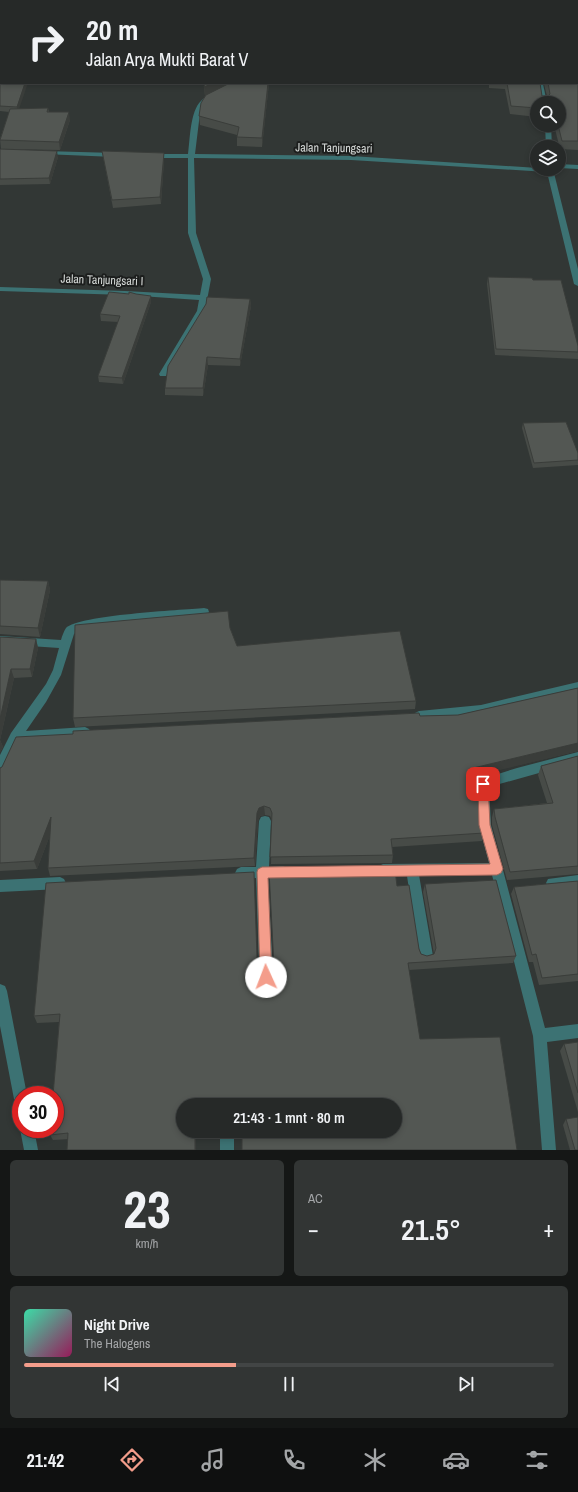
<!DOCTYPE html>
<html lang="id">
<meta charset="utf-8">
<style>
:root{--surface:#262928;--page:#323534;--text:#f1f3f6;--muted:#a4a6a8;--line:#424545;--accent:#f49d8b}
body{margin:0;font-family:"Archivo Narrow",sans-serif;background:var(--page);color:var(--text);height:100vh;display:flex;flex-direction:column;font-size:15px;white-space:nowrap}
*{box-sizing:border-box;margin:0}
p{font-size:13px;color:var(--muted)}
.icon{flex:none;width:22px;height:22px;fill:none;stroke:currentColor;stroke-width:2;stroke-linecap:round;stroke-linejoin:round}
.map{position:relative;height:1150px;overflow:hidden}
.drawer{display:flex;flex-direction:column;gap:10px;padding:10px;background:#151716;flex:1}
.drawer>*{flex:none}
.hud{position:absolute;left:0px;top:0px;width:578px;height:84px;box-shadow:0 2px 6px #0003,0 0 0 1px var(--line);background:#262928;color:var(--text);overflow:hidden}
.fabs{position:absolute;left:530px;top:96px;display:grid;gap:8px}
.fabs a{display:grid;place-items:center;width:36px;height:36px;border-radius:50%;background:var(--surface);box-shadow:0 2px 6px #0003,0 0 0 1px var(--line);font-size:20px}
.speed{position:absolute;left:12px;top:1086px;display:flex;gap:8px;font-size:20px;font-weight:700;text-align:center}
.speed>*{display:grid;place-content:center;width:52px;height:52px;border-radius:50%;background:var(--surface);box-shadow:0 2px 6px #0003,0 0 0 1px var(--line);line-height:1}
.speed .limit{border:6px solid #d22;background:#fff;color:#111}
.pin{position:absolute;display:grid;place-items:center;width:34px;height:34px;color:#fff;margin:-17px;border-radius:8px;box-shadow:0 2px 6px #0006}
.me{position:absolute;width:44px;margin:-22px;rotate:358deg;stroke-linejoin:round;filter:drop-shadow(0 0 3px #0008)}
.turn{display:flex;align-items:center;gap:14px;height:84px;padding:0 20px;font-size:18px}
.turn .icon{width:52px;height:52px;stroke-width:2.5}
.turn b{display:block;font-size:28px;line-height:34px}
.big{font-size:30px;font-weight:600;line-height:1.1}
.drawer .tile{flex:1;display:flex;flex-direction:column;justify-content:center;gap:6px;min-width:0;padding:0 14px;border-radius:6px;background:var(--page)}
.drawer .dial{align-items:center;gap:0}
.dial b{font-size:52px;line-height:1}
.song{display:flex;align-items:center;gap:12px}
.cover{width:48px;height:48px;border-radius:6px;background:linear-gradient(135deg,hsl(160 70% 55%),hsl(330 70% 35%))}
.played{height:4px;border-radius:2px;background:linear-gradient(90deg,var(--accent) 40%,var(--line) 40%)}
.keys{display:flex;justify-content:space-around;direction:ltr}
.heat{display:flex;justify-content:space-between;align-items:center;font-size:22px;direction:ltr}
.drawer .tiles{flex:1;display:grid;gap:10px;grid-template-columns:1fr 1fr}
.tile:last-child{grid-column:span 2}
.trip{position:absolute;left:176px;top:1098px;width:226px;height:40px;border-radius:20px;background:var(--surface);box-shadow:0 2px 6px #0003,0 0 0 1px var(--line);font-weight:600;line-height:40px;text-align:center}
.dock{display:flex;height:64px;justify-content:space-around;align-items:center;background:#0f1010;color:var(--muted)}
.dock .icon{width:28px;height:28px}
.dock .current{color:var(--accent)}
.dock b{font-size:18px;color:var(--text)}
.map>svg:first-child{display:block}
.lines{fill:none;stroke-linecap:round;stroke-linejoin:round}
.street{fill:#3c7273;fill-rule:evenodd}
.wall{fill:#474b47}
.shaded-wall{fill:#3a3d3a}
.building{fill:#535753;stroke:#3a3d3a}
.route{fill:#f49d8b;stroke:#9f665a}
.labels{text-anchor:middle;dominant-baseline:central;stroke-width:4;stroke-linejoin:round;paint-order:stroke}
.far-street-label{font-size:12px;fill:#d7dbd9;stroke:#1c1e1d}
</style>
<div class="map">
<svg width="578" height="1150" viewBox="0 0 578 1150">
<rect width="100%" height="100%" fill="#323735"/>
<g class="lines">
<g class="street">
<polygon points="169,0 175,0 168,1"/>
<rect x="372" y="0" width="6" height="1"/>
<path d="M229,83H235L230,91L205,103L200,113L195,154L351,156L553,169L578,269V286L574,284L547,172L351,160L194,158L196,233L211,279L205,311L166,376H160L159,374L197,311L199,300L125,295L0,291V287L125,291L200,295L203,279L188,233V158H151L148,156L151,154H188C190,140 190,111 201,101C209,92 223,94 229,83Z"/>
<polygon points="538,83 543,84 547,103 541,103"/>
<polygon points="545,125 551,125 552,147 546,147"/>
<polygon points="45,151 115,153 118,155 115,157 43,154 43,152"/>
<polygon points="559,164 578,165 578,169 559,168"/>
<path d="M204,608L208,609L209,612L208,615L204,616L95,626L82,629L74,634L61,675L46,702L26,731L85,727L89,729L91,732L89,735L20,740L11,757L4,775L0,776V755L11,733L46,684L53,670L59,648L0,644V636L61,640C62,636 64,631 66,628C79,615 181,610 204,608Z"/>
<polygon points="578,682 578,690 481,715 419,721 415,719 413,716 415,713 419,711 481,705"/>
<polygon points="578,752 578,762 489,787 491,825 545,1028 578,1024 578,1038 547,1042 556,1150 542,1150 533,1036 492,875 419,875 433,956 431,961 426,962 421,961 419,956 407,876 383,876 379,874 377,870 379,866 383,864 489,863 479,825 477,784 479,780 517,768"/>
<polygon points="265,816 269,817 271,821 269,867 283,866 287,868 289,872 287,876 283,878 268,878 274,992 272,997 267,999 262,997 260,992 256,878 241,879 237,877 235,873 237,869 241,867 256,867 259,821 261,817"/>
<polygon points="578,875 578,887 552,889 548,887 546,883 548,879"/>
<polygon points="60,877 64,879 66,883 64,887 60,889 0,892 0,880"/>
<polygon points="0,984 5,986 7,991 27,1095 21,1095 21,1106 16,1104 14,1099 0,1026"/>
<polygon points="21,1126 21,1129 34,1129 38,1150 24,1150 20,1129"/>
<rect x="220" y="1131" width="14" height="19"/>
</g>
</g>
<g class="wall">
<polygon points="0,0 33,0 32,1 1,1 1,83 19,109 48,108 49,112 70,120 60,150 1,149 0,139 9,112 0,111"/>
<polygon points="377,0 578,0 578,150 560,149 554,125 559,125 559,103 537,103 537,117 510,114 505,89 489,88 489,83 540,83 542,96 547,96 544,84 542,83 577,83"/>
<polygon points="205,83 227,83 224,86 269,83 262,147 237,146 237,135 200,125 199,116 205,96 204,87"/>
<polygon points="0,149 58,157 50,184 0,185"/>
<polygon points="102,151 164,153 164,160 161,204 113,208"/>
<polygon points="488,277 533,280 578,346 578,359 495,355 487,284"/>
<polygon points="250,299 251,306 240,366 208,365 203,396 165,395 165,388"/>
<polygon points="151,302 123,384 99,382 98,376 118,322 101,321 100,314"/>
<polygon points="523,423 578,453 578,465 533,468 522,428"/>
<polygon points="0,580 48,581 50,590 40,637 0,634"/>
<polygon points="230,628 237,646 416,701 415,709 75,727 73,718"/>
<polygon points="0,637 36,639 38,648 32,677 14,678 0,740 3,747 0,752"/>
<polygon points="578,688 578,751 472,776 480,817 484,833 482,841 392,847 393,855 392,863 271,864 272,820 270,816 265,815 260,816 258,821 255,866 50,876 48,868 50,835 37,869 0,871 0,768 420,716 458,715"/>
<polygon points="578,756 578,874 507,880 492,825 492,817 494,809 547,803 538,775 541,766"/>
<polygon points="578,881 578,981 539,985 533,962 529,962 511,894 514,887"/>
<polygon points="425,884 516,956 513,963 409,970 395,1131 183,1105 183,1131 204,1131 53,1140 50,1135 59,1022 37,1023 34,1016 258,985 261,991 267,993 273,990 397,886 421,954 427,956 434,954 423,892"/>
<polygon points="578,1042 578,1112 560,1051 564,1044"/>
<polygon points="566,1119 578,1150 570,1150 563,1125"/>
</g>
<g class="shaded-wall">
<polygon points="25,83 28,83 18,112 17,107"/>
<polygon points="213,83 227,83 222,88 205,96 204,87"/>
<polygon points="268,83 269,83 262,147 262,138"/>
<polygon points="69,112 70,120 60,150 59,142"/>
<polygon points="57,151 58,157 50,184 49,178"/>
<polygon points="164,153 164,160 161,204 160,197"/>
<polygon points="151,296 151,302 123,384 122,378"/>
<polygon points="250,299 251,306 240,366 240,359"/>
<polygon points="207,357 208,365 203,396 203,388"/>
<polygon points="48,581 50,590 40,637 38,628"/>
<polygon points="36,639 38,648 32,677 30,669"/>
<polygon points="11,669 14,678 0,740 3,747 0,752 0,719"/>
<polygon points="578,743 578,751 467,778 469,769"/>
<polygon points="264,806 265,815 260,816 258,821 255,866 254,858 257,813 259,808"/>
<polygon points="51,817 54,825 37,869 34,861"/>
<rect x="195" y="1131" width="1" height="19"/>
</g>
<g class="building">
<polygon points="0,0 29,0 28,1 1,1 1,41 0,41"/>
<polygon points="377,0 578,0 578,12 577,12 577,1 377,1"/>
<polygon points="577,12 578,16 578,141 562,141 558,125 559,125 559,103 537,103 537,108 511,106 507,83 540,83 542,96 548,96 550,94 548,83 577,83"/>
<polygon points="0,46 1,46 1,83 25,83 17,107 0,106"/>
<polygon points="205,83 213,83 204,87"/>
<polygon points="230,83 268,83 262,138 237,137 239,127 199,116 201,103 206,95"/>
<polygon points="48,108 47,112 69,112 59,142 0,140 10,109"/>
<polygon points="0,149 57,151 49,178 0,179"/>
<polygon points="102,151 164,153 160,197 112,200"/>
<polygon points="488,277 532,278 533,280 561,280 578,346 578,352 496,349"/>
<polygon points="109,292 129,294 129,292 136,294 151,296 122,378 98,376 120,316 100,314"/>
<polygon points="207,297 250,299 240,359 207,357 203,388 165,388 168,366 206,304"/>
<polygon points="566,422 578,453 578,460 534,463 523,423"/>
<polygon points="0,580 48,581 38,628 0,626"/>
<polygon points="228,611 230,628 237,646 400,631 416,701 73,718 75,625"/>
<polygon points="0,637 36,639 30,669 11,669 0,719"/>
<polygon points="578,688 578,743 469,769 478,788 480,817 484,833 391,839 393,855 270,857 272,813 270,808 264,806 259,808 257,813 254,858 48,868 51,817 34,861 0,863 0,768 2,767 16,737 73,734 73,731 419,713 420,716 458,715"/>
<polygon points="578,756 578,866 510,872 495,817 494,809 553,803 541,766"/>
<polygon points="395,870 397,886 409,885 419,949 421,954 427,956 434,954 436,948 425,884 496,880 516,956 408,963 420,1039 500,1037 517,1150 242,1150 242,1131 395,1131 395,1105 183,1105 183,1131 195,1131 195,1150 67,1150 68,1133 50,1135 50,1129 55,1129 55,1095 53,1095 60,1014 34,1016 46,883 254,872 258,985 261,991 267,993 273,990 275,985 269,871"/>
<polygon points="578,881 578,974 542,978 536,954 532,955 514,887"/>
<polygon points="578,1042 578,1093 564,1044"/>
<polygon points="578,1117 578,1150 575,1150 566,1119"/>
</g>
<polygon class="route" points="483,779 487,780 488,784 490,825 503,869 501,873 497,875 268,878 272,977 270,981 266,983 262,981 260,977 257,872 258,869 262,867 490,864 479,825 478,784 479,780"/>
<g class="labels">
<g class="far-street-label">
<text transform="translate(334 148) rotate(1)">Jalan Tanjungsari</text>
<text transform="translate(102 280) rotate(2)">Jalan Tanjungsari I</text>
</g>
</g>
</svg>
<div class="fabs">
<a><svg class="icon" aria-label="search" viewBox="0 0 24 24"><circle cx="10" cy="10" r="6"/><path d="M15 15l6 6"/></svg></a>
<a><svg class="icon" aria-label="layers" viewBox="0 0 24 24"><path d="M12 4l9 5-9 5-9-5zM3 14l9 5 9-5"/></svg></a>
</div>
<div class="speed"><div class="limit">30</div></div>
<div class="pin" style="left:483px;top:784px;background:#d93025"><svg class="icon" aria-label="arrive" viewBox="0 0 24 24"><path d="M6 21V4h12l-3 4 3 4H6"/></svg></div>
<svg class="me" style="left:266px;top:977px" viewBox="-20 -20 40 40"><circle r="19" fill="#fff"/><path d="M0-13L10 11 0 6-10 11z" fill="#f49d8b"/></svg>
<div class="trip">21:43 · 1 mnt · 80 m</div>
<div class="hud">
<div class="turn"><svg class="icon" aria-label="right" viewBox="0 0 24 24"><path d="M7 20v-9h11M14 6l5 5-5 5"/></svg><div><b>20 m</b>Jalan Arya Mukti Barat V</div></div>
</div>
</div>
<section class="drawer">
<div class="tiles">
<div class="tile dial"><b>23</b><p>km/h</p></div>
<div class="tile"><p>AC</p>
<div class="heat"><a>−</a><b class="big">21.5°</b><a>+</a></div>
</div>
<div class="tile">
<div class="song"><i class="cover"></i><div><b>Night Drive</b><p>The Halogens</p></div></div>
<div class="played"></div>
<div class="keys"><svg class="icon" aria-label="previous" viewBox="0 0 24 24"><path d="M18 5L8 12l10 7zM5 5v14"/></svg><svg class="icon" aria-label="pause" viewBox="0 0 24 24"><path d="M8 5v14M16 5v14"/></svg><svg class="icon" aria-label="next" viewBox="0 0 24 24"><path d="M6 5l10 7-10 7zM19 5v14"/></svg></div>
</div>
</div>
</section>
<nav class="dock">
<b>21:42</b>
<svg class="icon current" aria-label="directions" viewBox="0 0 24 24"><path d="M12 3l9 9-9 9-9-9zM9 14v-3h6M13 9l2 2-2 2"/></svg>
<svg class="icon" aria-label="music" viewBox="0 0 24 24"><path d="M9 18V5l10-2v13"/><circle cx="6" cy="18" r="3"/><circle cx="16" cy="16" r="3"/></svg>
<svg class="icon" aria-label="phone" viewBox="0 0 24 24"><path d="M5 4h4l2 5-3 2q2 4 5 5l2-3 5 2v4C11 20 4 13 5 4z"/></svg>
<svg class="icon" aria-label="climate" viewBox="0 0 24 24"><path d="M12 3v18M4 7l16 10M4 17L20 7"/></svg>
<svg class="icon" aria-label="car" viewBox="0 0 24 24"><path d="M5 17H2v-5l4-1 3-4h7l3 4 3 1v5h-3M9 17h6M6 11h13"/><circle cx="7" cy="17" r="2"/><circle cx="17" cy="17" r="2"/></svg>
<svg class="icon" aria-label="filters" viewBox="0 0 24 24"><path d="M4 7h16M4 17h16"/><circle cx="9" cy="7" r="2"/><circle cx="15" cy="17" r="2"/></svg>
</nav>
